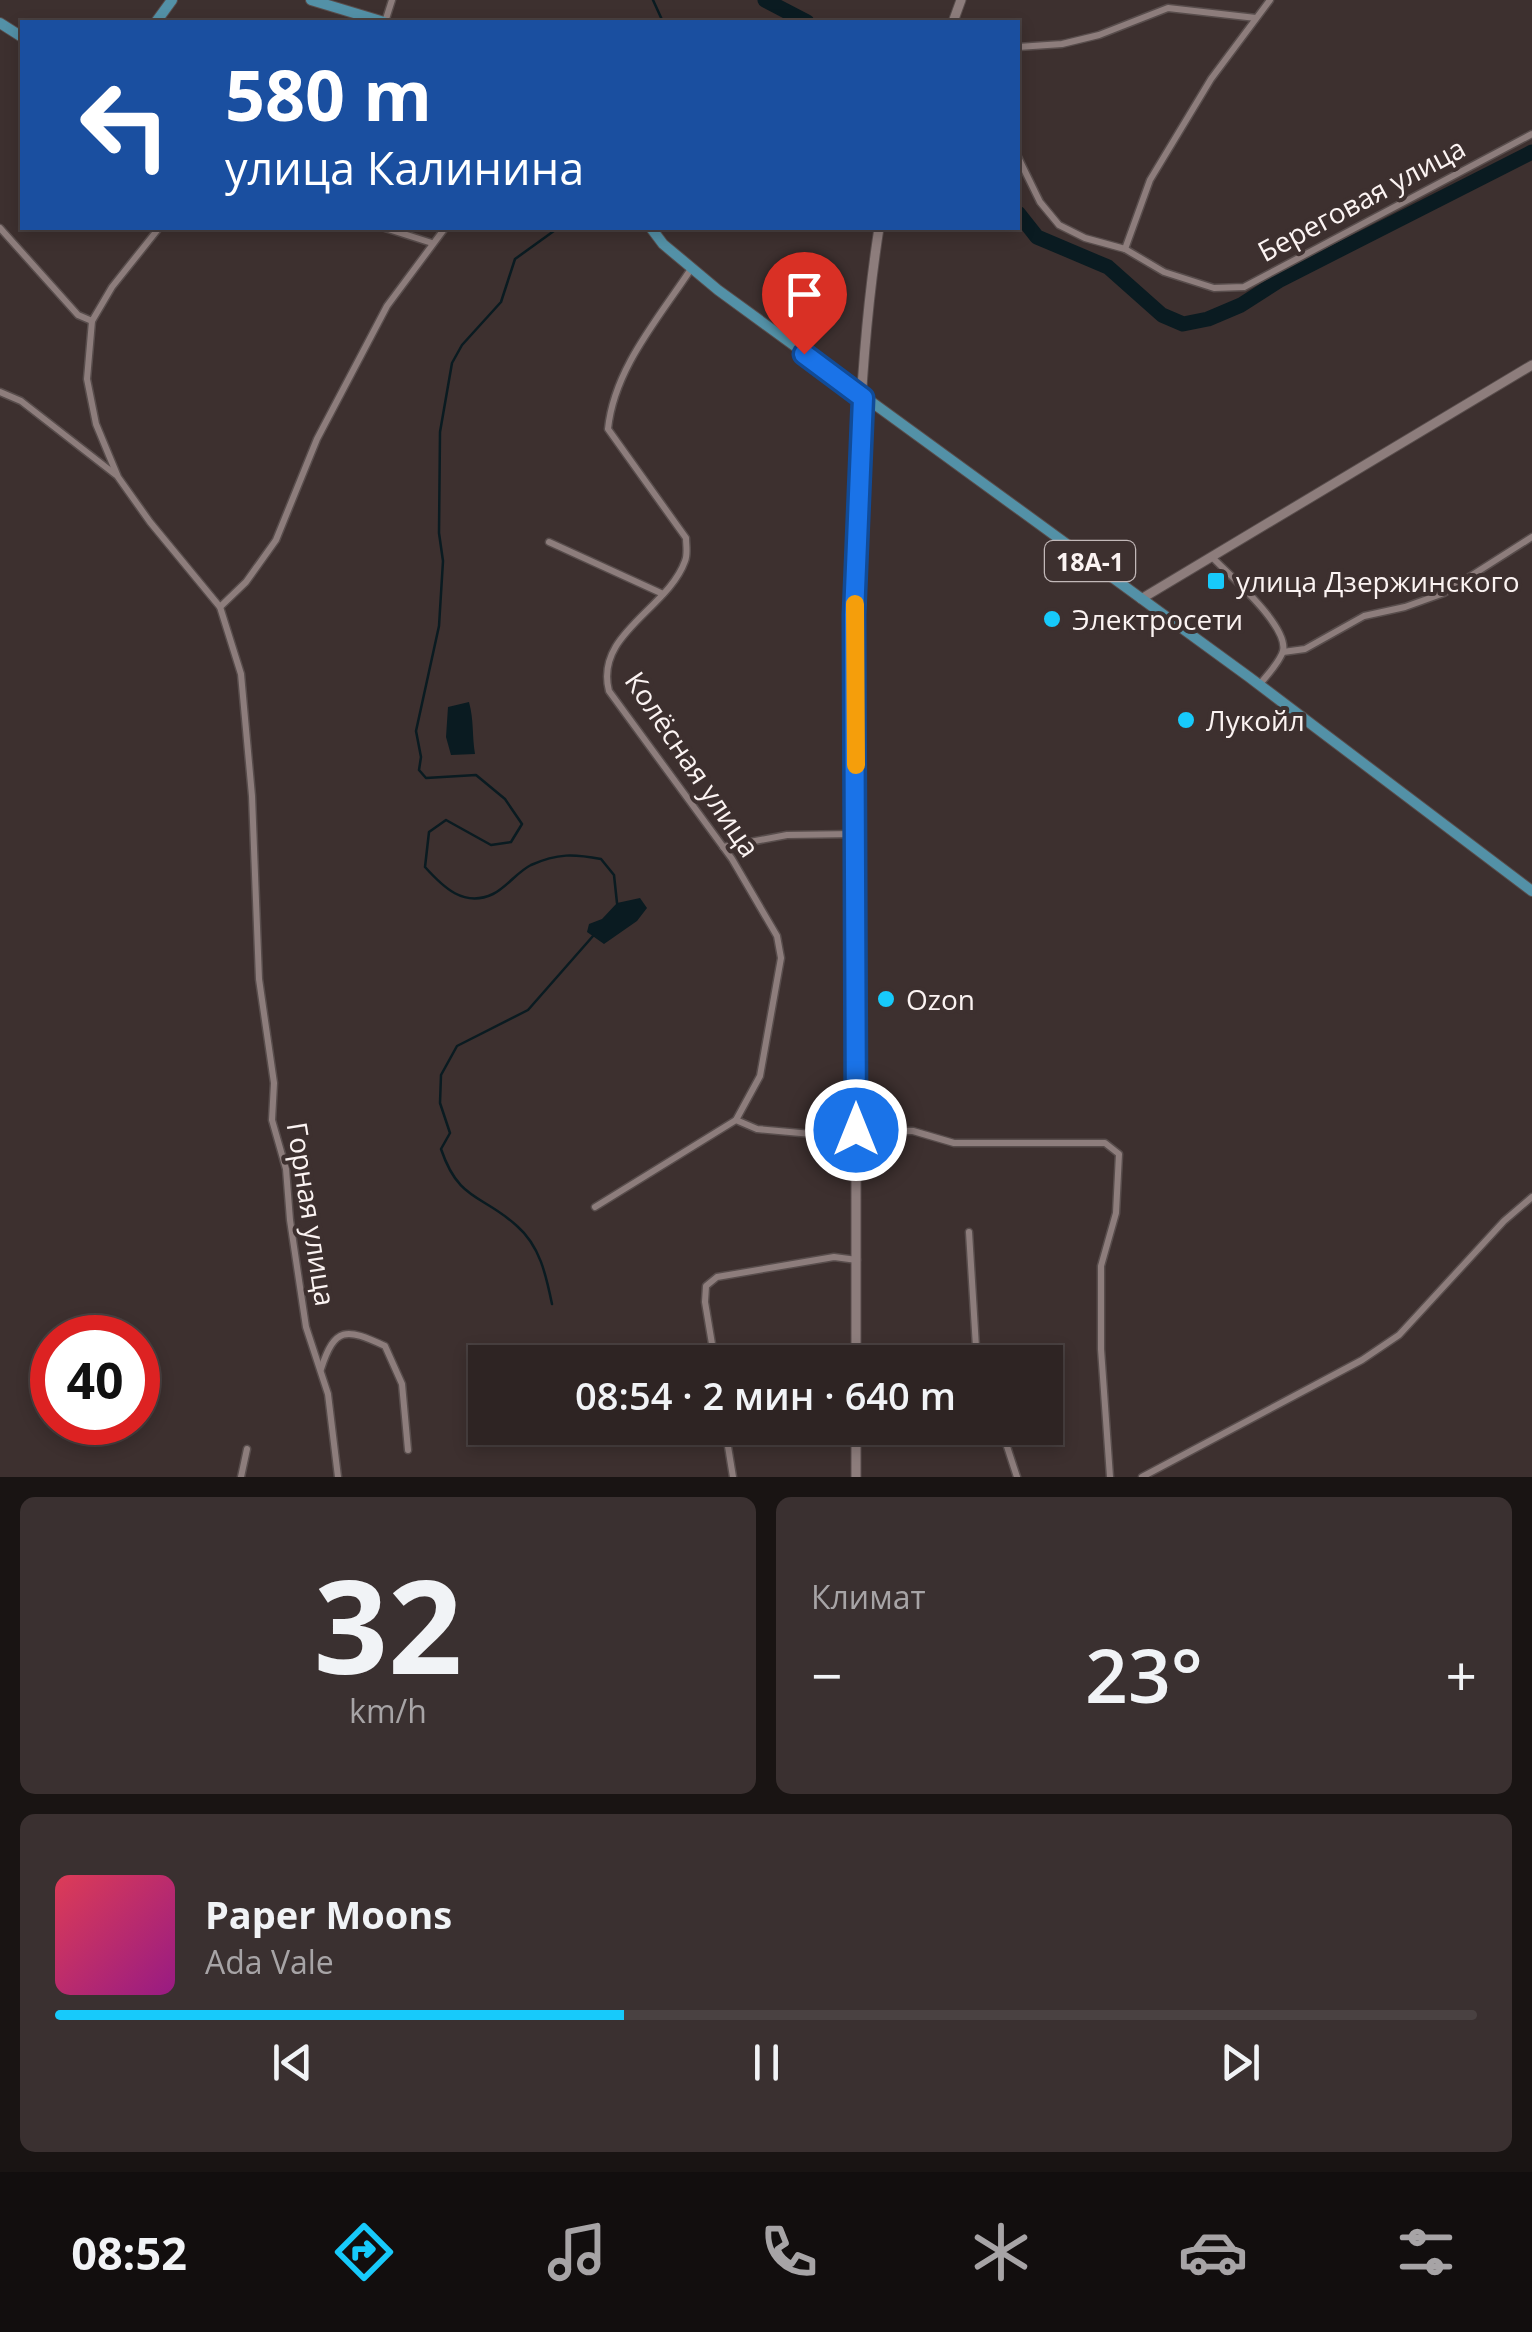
<!DOCTYPE html>
<html lang="ru">
<meta charset="utf-8">
<style>
:root{--surface:#2e2423;--page:#3a3030;--text:#f1f3f6;--muted:#a7a4a6;--line:#494141;--accent:#17cafb}
body{margin:0;font-family:"Open Sans",sans-serif;background:var(--page);color:var(--text);height:100vh;display:flex;flex-direction:column;font-size:38px;white-space:nowrap}
*{box-sizing:border-box;margin:0}
p{font-size:32px;color:var(--muted)}
.icon{flex:none;width:55px;height:55px;fill:none;stroke:currentColor;stroke-width:2;stroke-linecap:round;stroke-linejoin:round}
.map{position:relative;height:1477px;overflow:hidden}
.sheet{display:flex;flex-direction:column;gap:20px;padding:20px;background:#191413;flex:1}
.sheet>*{flex:none}
.top-card{position:absolute;left:20px;top:20px;width:1000px;height:210px;border-radius:0px;box-shadow:0 5px 15px #0003,0 0 0 2px var(--line);background:#1a4fa0;color:#fff;overflow:hidden}
.speed{position:absolute;left:30px;top:1315px;display:flex;gap:20px;font-size:50px;font-weight:700;text-align:center}
.speed>*{display:grid;place-content:center;width:130px;height:130px;border-radius:50%;background:var(--surface);box-shadow:0 5px 15px #0003,0 0 0 2px var(--line);line-height:1}
.speed .limit{border:15px solid #d22;background:#fff;color:#111}
.pin{position:absolute;display:grid;place-items:center;width:85px;height:85px;color:#fff;margin:-102px -42px;border-radius:50% 50% 50% 0;rotate:-45deg;box-shadow:0 0 10px #0007}
.pin .icon{rotate:45deg}
.me{position:absolute;width:110px;margin:-55px;rotate:0deg;stroke-linejoin:round;filter:drop-shadow(0 0 8px #0008)}
.turn{display:flex;align-items:center;gap:35px;height:210px;padding:0 40px;font-size:45px}
.turn .icon{width:130px;height:130px;stroke-width:2.5}
.turn b{display:block;font-size:70px;line-height:85px}
.big{font-size:75px;font-weight:600;line-height:1.1}
.sheet .tile{flex:1;display:flex;flex-direction:column;justify-content:center;gap:15px;min-width:0;padding:0 35px;border-radius:15px;background:var(--page)}
.sheet .dial{align-items:center;gap:0}
.dial b{font-size:130px;line-height:1}
.song{display:flex;align-items:center;gap:30px}
.cover{width:120px;height:120px;border-radius:15px;background:linear-gradient(135deg,hsl(350 70% 55%),hsl(310 70% 35%))}
.played{height:10px;border-radius:5px;background:linear-gradient(90deg,var(--accent) 40%,var(--line) 40%)}
.keys{display:flex;justify-content:space-around;direction:ltr}
.heat{display:flex;justify-content:space-between;align-items:center;font-size:55px;direction:ltr}
.sheet .tiles{flex:1;display:grid;gap:20px;grid-template-columns:1fr 1fr}
.tile:last-child{grid-column:span 2}
.trip{position:absolute;left:468px;top:1345px;width:595px;height:100px;border-radius:0px;background:var(--surface);box-shadow:0 5px 15px #0003,0 0 0 2px var(--line);font-weight:600;line-height:100px;text-align:center}
.tab-bar{display:flex;height:160px;justify-content:space-around;align-items:center;background:#120e0e;color:var(--muted)}
.tab-bar .icon{width:70px;height:70px}
.tab-bar .current{color:var(--accent)}
.tab-bar b{font-size:45px;color:var(--text)}
.map>svg:first-child{display:block}
.water{fill:#0a1b21}
.lines{fill:none;stroke-linecap:round;stroke-linejoin:round}
.stream{stroke:#0a1b21;stroke-width:2.5}
.river{stroke:#0a1b21;stroke-width:15}
.minor-casing{stroke:#584d4c;stroke-width:9}
.tertiary-casing{stroke:#584d4c;stroke-width:11}
.primary-casing{stroke:#584d4c;stroke-width:12}
.minor{stroke:#8d7d7c;stroke-width:6}
.tertiary{stroke:#8d7d7c;stroke-width:9}
.primary{stroke:#5391a7;stroke-width:10}
.route-casing{stroke:#114b97;stroke-width:25}
.route{stroke:#1a73e8;stroke-width:18}
.slow{stroke:#f59e0b;stroke-width:18}
.poi-dot{fill:#17cafb;stroke:#3d302f;stroke-width:4}
.labels{text-anchor:middle;dominant-baseline:central;stroke-width:8;stroke-linejoin:round;paint-order:stroke}
.shield{fill:#3d302f;stroke:#c2b8b8;stroke-width:2.5}
.shield-label{font-size:25px;font-weight:bold;fill:#fbf3f2}
.street-label{font-size:28px;fill:#fbf3f2;stroke:#3d302f}
.poi-label{font-size:28px;fill:#fbf3f2;stroke:#3d302f;text-anchor:start}
</style>
<div class="map">
<svg width="1532" height="1477" viewBox="0 0 1532 1477">
<rect width="100%" height="100%" fill="#3d302f"/>
<g class="water">
<path d="M469,702C474,720 472,736 475,754L451,755L446,737L448,707Z"/>
<polygon points="640,898 647,908 637,921 604,944 587,932 589,924 602,919 617,903"/>
</g>
<g class="lines">
<g class="stream">
<polyline points="653,0 663,22"/>
<path d="M558,228L515,259L501,302L462,345L452,363L440,432L439,533L443,561L439,626L416,731L421,757L419,770L426,778L476,775L505,799L522,824L511,842L491,845L446,820L429,832L425,867C443,887 464,908 493,894C507,887 517,872 531,865C558,853 574,854 601,859L614,875L617,903"/>
<path d="M552,1304C546,1275 540,1246 517,1226C482,1194 459,1202 441,1149L450,1133L440,1103L441,1075L457,1046L528,1010L593,936"/>
</g>
<g class="river">
<polyline points="765,0 807,22"/>
<polyline points="1018,213 1037,237 1108,267 1162,315 1183,324 1208,319 1241,305 1280,280 1532,152"/>
</g>
<g class="minor-casing">
<g id="minor">
<polyline points="385,22 392,0"/>
<polyline points="1018,47 1062,44 1099,35 1168,8 1256,18"/>
<polyline points="1018,157 1040,202 1059,225 1085,238 1125,249 1164,272 1214,288 1244,287 1532,134"/>
<polyline points="0,228 78,315 92,321"/>
<polyline points="159,228 112,287 92,321 87,379 96,424 118,477 150,522 220,607 241,674 252,796 259,979 274,1083 272,1120 286,1169 290,1220 306,1327 328,1394 338,1477"/>
<polyline points="385,228 432,243"/>
<polyline points="1125,249 1150,180 1211,79 1270,0"/>
<polyline points="0,392 21,401 116,475"/>
<polyline points="549,542 663,594"/>
<path d="M1212,557C1229,575 1289,626 1283,651C1280,662 1267,675 1260,684"/>
<polyline points="220,607 246,582 276,540 317,439 387,306 445,228"/>
<polyline points="1283,652 1305,649 1364,616 1405,607 1444,593 1532,537"/>
<polyline points="723,847 787,835 854,834"/>
<polyline points="736,1120 757,1129 856,1138"/>
<polyline points="856,1130 913,1131 954,1143 1105,1143 1119,1154 1116,1213 1101,1266 1101,1349 1110,1477"/>
<path d="M595,1207L736,1120L760,1076L781,958L777,936L732,859L609,691C594,634 668,609 685,561C688,554 686,545 686,538L608,429C614,369 658,319 691,269"/>
<polyline points="969,1232 976,1347 981,1362"/>
<polyline points="715,1362 705,1302 706,1286 717,1277 834,1257 857,1260"/>
<path d="M321,1369C335,1326 346,1328 385,1346L402,1384L408,1450"/>
<polyline points="725,1428 733,1477"/>
<polyline points="1001,1428 1017,1477"/>
<polyline points="241,1477 247,1449"/>
<polyline points="1142,1477 1362,1360 1399,1335 1504,1221 1532,1197"/>
</g>
</g>
<g class="tertiary-casing">
<g id="tertiary">
<polyline points="953,22 961,0"/>
<polyline points="1141,599 1532,365"/>
<path d="M856,1362C857,1161 856,959 856,757C856,581 852,401 879,228"/>
<polyline points="856,1477 856,1428"/>
</g>
</g>
<g class="primary-casing">
<g id="primary">
<polyline points="311,0 384,22"/>
<polyline points="156,22 172,0"/>
<polyline points="0,23 22,37"/>
<polyline points="651,228 663,244 718,290 1249,677 1532,891"/>
</g>
</g>
<use href="#minor" class="minor"/>
<use href="#tertiary" class="tertiary"/>
<use href="#primary" class="primary"/>
</g>
<g class="lines">
<g class="route-casing">
<polyline id="route" points="804,354 863,398 854,615 856,1130"/>
</g>
<use href="#route" class="route"/>
<polyline class="slow" points="855,604 856,765"/>
</g>
<g class="poi-dot">
<rect x="1206" y="571" width="20" height="20" rx="5"/>
<circle cx="1052" cy="619" r="10"/>
<circle cx="1186" cy="720" r="10"/>
<circle cx="886" cy="999" r="10"/>
</g>
<g class="labels">
<rect class="shield" x="1045" y="541" width="90" height="40" rx="8"/>
<g class="shield-label">
<text x="1090" y="561">18А-1</text>
</g>
<g class="street-label">
<text transform="translate(1361 199) rotate(-28)">Береговая улица</text>
<text transform="translate(693 764) rotate(56)">Колёсная улица</text>
<text transform="translate(312 1214) rotate(81)">Горная улица</text>
</g>
<g class="poi-label">
<text x="1236" y="581">улица Дзержинского</text>
<text x="1072" y="619">Электросети</text>
<text x="1206" y="720">Лукойл</text>
<text x="906" y="999">Ozon</text>
</g>
</g>
</svg>
<div class="speed"><div class="limit">40</div></div>
<div class="pin" style="left:804px;top:354px;background:#d93025"><svg class="icon" aria-label="arrive" viewBox="0 0 24 24"><path d="M6 21V4h12l-3 4 3 4H6"/></svg></div>
<svg class="me" style="left:856px;top:1130px" viewBox="-20 -20 40 40"><circle r="17" fill="#1a73e8" stroke="#fff" stroke-width="3"/><path d="M0-11L8 9 0 5-8 9z" fill="#fff"/></svg>
<div class="trip">08:54 · 2 мин · 640 m</div>
<div class="top-card">
<div class="turn"><svg class="icon" aria-label="left" viewBox="0 0 24 24"><path d="M17 20v-9H6M10 6l-5 5 5 5"/></svg><div><b>580 m</b>улица Калинина</div></div>
</div>
</div>
<section class="sheet">
<div class="tiles">
<div class="tile dial"><b>32</b><p>km/h</p></div>
<div class="tile"><p>Климат</p>
<div class="heat"><a>−</a><b class="big">23°</b><a>+</a></div>
</div>
<div class="tile">
<div class="song"><i class="cover"></i><div><b>Paper Moons</b><p>Ada Vale</p></div></div>
<div class="played"></div>
<div class="keys"><svg class="icon" aria-label="previous" viewBox="0 0 24 24"><path d="M18 5L8 12l10 7zM5 5v14"/></svg><svg class="icon" aria-label="pause" viewBox="0 0 24 24"><path d="M8 5v14M16 5v14"/></svg><svg class="icon" aria-label="next" viewBox="0 0 24 24"><path d="M6 5l10 7-10 7zM19 5v14"/></svg></div>
</div>
</div>
</section>
<nav class="tab-bar">
<b>08:52</b>
<svg class="icon current" aria-label="directions" viewBox="0 0 24 24"><path d="M12 3l9 9-9 9-9-9zM9 14v-3h6M13 9l2 2-2 2"/></svg>
<svg class="icon" aria-label="music" viewBox="0 0 24 24"><path d="M9 18V5l10-2v13"/><circle cx="6" cy="18" r="3"/><circle cx="16" cy="16" r="3"/></svg>
<svg class="icon" aria-label="phone" viewBox="0 0 24 24"><path d="M5 4h4l2 5-3 2q2 4 5 5l2-3 5 2v4C11 20 4 13 5 4z"/></svg>
<svg class="icon" aria-label="climate" viewBox="0 0 24 24"><path d="M12 3v18M4 7l16 10M4 17L20 7"/></svg>
<svg class="icon" aria-label="car" viewBox="0 0 24 24"><path d="M5 17H2v-5l4-1 3-4h7l3 4 3 1v5h-3M9 17h6M6 11h13"/><circle cx="7" cy="17" r="2"/><circle cx="17" cy="17" r="2"/></svg>
<svg class="icon" aria-label="filters" viewBox="0 0 24 24"><path d="M4 7h16M4 17h16"/><circle cx="9" cy="7" r="2"/><circle cx="15" cy="17" r="2"/></svg>
</nav>
